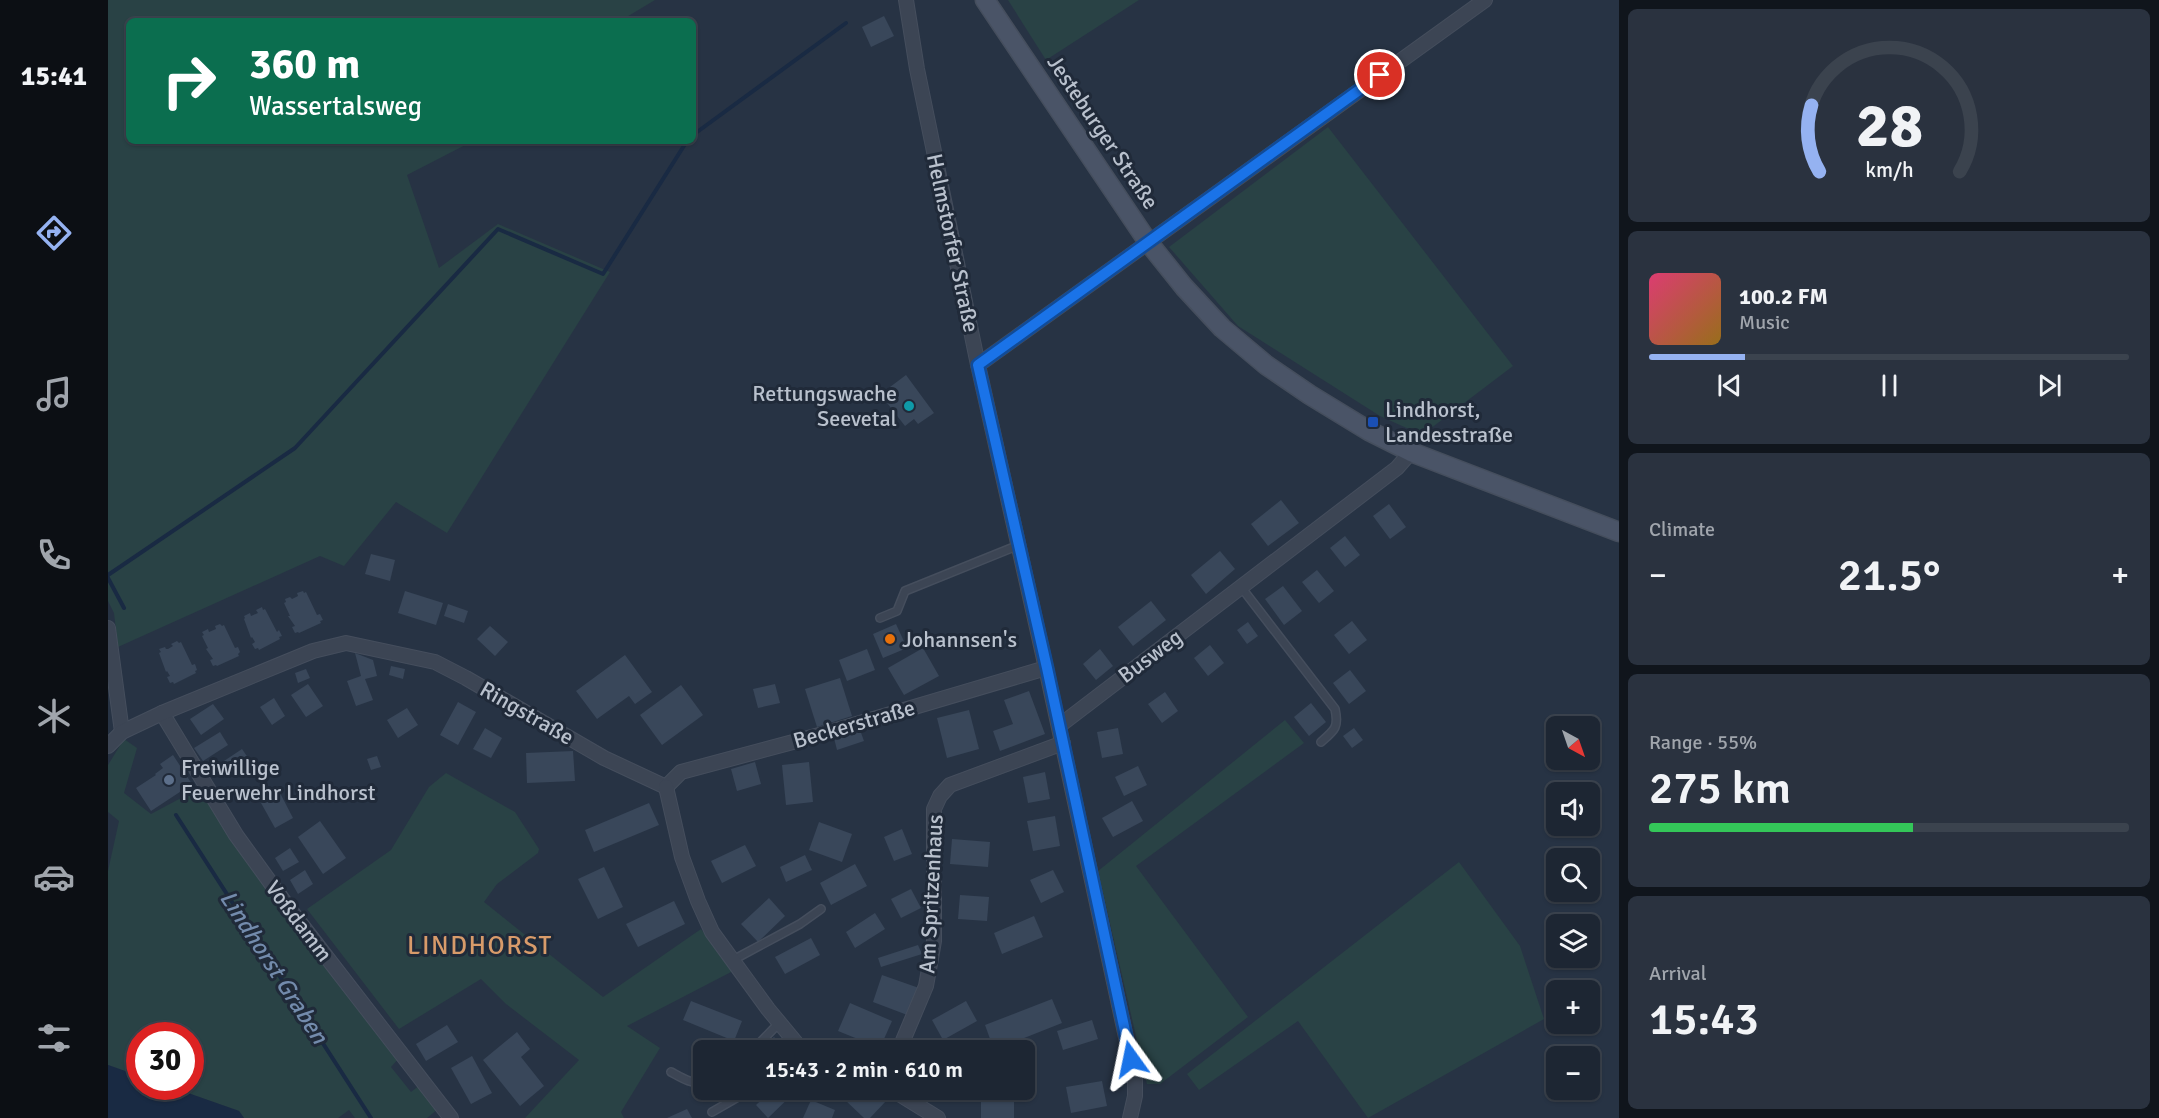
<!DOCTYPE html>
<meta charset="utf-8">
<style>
:root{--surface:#1d2633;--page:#2a323f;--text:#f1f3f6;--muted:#a0a5ac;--line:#3b434e;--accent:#95b2f1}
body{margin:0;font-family:Signika,sans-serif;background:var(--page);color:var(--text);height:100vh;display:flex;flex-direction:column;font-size:22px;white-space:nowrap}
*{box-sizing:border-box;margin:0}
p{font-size:20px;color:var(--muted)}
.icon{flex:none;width:33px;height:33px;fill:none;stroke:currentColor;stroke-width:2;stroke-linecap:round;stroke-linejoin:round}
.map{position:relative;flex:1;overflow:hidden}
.side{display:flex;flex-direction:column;gap:9px;padding:9px;background:#10151c;width:540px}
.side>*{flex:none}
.guide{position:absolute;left:18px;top:18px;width:570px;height:126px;border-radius:9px;box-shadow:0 2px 4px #0004,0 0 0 2px var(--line);background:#0b6e4f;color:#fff;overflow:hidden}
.needle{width:39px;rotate:140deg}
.controls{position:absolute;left:1438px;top:716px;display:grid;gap:12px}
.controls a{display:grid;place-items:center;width:54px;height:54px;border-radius:9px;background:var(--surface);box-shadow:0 2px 4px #0004,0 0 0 2px var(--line);font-size:30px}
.speed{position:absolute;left:18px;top:1022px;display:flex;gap:12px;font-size:30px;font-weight:700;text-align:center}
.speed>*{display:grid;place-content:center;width:78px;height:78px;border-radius:50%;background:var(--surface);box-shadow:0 2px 4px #0004,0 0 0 2px var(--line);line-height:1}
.speed .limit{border:9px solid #d22;background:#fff;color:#111}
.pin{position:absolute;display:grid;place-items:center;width:51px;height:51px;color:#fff;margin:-26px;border:3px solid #fff;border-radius:50%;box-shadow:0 2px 6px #0007}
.me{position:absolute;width:66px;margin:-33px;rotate:348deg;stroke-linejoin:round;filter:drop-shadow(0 0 4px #0008)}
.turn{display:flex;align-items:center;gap:21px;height:126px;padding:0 24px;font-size:27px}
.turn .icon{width:78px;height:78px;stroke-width:2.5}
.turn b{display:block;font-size:42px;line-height:51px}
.big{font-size:45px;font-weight:600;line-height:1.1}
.side .tile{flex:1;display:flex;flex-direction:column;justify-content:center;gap:9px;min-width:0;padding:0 21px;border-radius:9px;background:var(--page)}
.side .dial{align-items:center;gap:0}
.dial svg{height:156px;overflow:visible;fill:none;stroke:var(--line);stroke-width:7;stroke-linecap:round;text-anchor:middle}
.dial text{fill:var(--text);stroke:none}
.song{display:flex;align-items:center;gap:18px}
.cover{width:72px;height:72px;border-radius:9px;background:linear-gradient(135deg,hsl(340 70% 55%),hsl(40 70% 35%))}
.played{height:6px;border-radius:3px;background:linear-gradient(90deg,var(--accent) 20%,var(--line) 20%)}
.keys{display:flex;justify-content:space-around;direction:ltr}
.heat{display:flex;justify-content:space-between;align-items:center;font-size:33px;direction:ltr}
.charge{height:9px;border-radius:4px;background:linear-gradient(90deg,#34c759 55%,var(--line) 0)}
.trip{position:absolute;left:585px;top:1040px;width:342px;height:60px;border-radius:9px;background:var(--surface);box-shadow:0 2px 4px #0004,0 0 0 2px var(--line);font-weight:600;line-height:60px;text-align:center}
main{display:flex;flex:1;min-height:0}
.tabs{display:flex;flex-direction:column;width:108px;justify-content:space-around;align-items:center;background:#0c0f14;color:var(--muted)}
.tabs .icon{width:42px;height:42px}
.tabs .on{color:var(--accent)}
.tabs b{font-size:27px;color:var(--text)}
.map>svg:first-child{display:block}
.green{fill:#294245}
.water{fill:#192a43}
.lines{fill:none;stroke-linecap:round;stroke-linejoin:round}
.stream{stroke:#192a43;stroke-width:4}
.building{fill:#39475a}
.service-casing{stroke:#454e5d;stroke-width:10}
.minor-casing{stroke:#454e5d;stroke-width:16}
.secondary-casing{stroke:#454e5d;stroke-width:21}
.service{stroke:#3c4554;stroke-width:7}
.minor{stroke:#3c4554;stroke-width:14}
.secondary{stroke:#4a5467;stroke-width:18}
.route-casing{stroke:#114b97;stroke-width:15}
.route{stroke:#1a73e8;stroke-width:10}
.culture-dot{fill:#0f9aa8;stroke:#202a39;stroke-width:2}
.transit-dot{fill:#1a4fb4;stroke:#202a39;stroke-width:2}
.food-dot{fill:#e8710a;stroke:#202a39;stroke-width:2}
.service-dot{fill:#5c6f8a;stroke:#202a39;stroke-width:2}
.labels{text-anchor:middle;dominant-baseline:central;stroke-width:6;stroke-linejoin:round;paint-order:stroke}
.street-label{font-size:22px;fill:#b9c1cd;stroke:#202a39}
.poi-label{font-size:22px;fill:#b9c1cd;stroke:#202a39;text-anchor:start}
.water-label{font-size:24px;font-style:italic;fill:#738bac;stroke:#202a39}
.quarter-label{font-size:26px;letter-spacing:1.5px;fill:#d89b6a;stroke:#202a39}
</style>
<main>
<nav class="tabs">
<b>15:41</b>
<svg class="icon on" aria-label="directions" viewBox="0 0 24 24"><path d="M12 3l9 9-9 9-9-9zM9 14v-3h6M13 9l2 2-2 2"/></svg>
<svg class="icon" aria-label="music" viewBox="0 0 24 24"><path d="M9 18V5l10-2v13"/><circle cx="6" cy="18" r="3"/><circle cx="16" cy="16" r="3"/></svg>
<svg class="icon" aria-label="phone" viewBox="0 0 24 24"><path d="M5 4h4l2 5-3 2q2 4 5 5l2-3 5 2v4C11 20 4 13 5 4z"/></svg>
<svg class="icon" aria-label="climate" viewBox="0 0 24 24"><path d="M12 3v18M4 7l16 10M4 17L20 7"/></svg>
<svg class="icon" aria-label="car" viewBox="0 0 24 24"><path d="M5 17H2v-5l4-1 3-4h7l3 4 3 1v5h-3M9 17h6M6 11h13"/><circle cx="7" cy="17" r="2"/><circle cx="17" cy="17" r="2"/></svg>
<svg class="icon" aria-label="filters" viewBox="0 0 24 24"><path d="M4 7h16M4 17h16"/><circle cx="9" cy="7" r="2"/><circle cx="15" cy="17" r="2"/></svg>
</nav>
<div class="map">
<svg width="1511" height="1118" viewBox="0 0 1511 1118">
<rect width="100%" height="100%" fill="#273344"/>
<g class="green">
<polygon points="0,0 547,0 512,21 21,21 21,141 365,141 299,175 331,268 390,224 502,272 339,533 288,502 236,566 212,556 10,647 6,613 0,601"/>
<polygon points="900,0 1031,0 938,60"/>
<polygon points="1220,127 1405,366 1314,435 1272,416 1130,326 1061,247"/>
<polygon points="1177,720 1196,743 1028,866 1140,1017 1052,1084 1039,1084 990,871"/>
<polygon points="16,739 29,748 16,793 43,814 90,789 206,951 291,1058 283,1067 303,1092 312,1085 330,1109 319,1118 247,1118 241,1110 230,1118 136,1118 131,1111 60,1086 82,1086 82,1035 32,1035 31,1076 0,1065 0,871 11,821 0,812 0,765"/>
<polygon points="338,773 407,812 431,849 430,853 389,884 376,902 495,997 593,929 625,971 519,1026 552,1048 513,1112 516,1118 417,1118 471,1060 398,1004 373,979 291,1029 199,909 283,850 321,787"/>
<polygon points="1351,862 1412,946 1436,1019 1260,1118 1190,1021 1091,1090 1079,1074"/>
</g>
<polygon class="water" points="0,1065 31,1076 32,1086 60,1086 131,1111 136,1118 0,1118"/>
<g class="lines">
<g class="stream">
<polyline points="585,135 738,23"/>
<polyline points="0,575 187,448 390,229 495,274 579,141"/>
<polyline points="0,578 16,608"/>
<polyline points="68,815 263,1118"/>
</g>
</g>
<g class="building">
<polygon points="776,16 786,36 763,47 754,27"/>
<polygon points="798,375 826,413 810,424 806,419 797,426 776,399 786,392 782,387"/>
<polygon points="1173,500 1191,523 1160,546 1143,524"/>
<polygon points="1281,504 1298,527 1282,539 1265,516"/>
<polygon points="1237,536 1252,555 1237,567 1222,548"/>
<polygon points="1112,551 1127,569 1098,594 1083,575"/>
<polygon points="263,554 287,560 282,581 257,574"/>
<polygon points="1209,570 1226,591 1211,603 1194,582"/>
<polygon points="1175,586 1194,611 1176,625 1157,599"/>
<polygon points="195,591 196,593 198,592 209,615 212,614 215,620 212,621 213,623 191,633 190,632 187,633 184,627 187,626 180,616 182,616 176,603 178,602 177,599 182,597 184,599 190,596 189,593"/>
<polygon points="297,591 335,603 328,625 290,613"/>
<polygon points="1043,601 1058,620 1025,646 1010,627"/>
<polygon points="340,604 360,611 356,623 336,616"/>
<polygon points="154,607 155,610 157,609 169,632 171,630 174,636 171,637 172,639 151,650 150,648 147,649 144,644 147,642 144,637 143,638 136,619 137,618 136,616 142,613 143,616 150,613 148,610"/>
<polygon points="1244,621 1259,640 1241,654 1226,635"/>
<polygon points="1140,622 1150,636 1139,644 1129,630"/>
<polygon points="112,624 114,626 116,625 127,648 130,647 132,652 130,654 131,656 109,666 108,665 105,666 102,660 105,659 98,649 100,648 94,636 96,635 94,632 100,629 101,632 108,629 107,626"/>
<polygon points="788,624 799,648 775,658 765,634"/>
<polygon points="382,626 400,642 387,656 369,639"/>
<polygon points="69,641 71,643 73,642 84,665 87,664 89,670 87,671 88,673 66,684 65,682 62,683 59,677 62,676 59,671 58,672 51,653 53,652 51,649 57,647 58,649 60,649 65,646 63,644"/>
<polygon points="1102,645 1116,663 1100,676 1086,658"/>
<polygon points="815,648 831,676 796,695 780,668"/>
<polygon points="759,649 767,670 739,681 731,660"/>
<polygon points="992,649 1005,666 988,680 975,664"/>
<polygon points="247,653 265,660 269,676 257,679 265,700 248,706 239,681 253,676"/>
<polygon points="517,655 544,692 527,704 521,696 489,719 468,691"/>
<polygon points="283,666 297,669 295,679 281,675"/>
<polygon points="198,669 202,678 190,683 187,673"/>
<polygon points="1242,670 1258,691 1241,704 1225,683"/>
<polygon points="732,678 744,716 709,727 697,689"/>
<polygon points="200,684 215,706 198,717 183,695"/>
<polygon points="667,684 672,703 650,708 645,689"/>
<polygon points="573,685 595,715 554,745 532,715"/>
<polygon points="921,691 937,734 892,751 885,731 905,724 896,700"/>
<polygon points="1057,692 1070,711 1054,723 1040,704"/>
<polygon points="166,698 177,716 164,725 152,707"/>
<polygon points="350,702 368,712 350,745 332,735"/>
<polygon points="1203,703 1218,722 1201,736 1186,717"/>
<polygon points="105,704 116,719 93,735 82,719"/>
<polygon points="299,708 310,725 290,738 279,720"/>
<polygon points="861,710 871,749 839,758 829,718"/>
<polygon points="377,728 394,738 383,758 365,749"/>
<polygon points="1010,728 1015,754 994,758 989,732"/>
<polygon points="1246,728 1255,740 1244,748 1235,736"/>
<polygon points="752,730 756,741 729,750 726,738"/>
<polygon points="112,732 120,745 95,761 86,748"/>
<polygon points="134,749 143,762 121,776 113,763"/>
<polygon points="465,751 467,781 419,783 418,753"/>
<polygon points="65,755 84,784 43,811 28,788 48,775 47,774 55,768 52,764"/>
<polygon points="269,756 273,767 263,770 259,759"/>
<polygon points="647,762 653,784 629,791 623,769"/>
<polygon points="701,762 705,802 678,805 674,765"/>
<polygon points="1030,766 1039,785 1016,796 1007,777"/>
<polygon points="937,772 942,799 920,803 915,777"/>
<polygon points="172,793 185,818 167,828 153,803"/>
<polygon points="1024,801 1035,821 1005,837 994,818"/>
<polygon points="541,803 551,825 486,852 477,830"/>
<polygon points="947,816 952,846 925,851 919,821"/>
<polygon points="212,821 238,858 215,874 190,837"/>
<polygon points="711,822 744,834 734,862 701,850"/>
<polygon points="794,829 804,854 786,861 776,837"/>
<polygon points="844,839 882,842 880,867 842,864"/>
<polygon points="637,845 648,866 614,883 603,861"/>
<polygon points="182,848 191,862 175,871 167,858"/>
<polygon points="697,855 704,870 678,882 672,867"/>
<polygon points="747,864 759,886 723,905 712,883"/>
<polygon points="496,867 515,907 490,919 470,879"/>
<polygon points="197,870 205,884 190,894 182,880"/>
<polygon points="945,870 956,892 933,903 922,880"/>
<polygon points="803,889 813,908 793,918 783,899"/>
<polygon points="852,895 881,897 879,921 850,919"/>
<polygon points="661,898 677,916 650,942 633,924"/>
<polygon points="566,901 577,924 530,947 518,924"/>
<polygon points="767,913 777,929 747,948 738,932"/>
<polygon points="926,916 935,937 894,954 886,933"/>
<polygon points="703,938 712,955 677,974 667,957"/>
<polygon points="810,945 814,954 773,967 770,958"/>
<polygon points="774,975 811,988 802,1016 765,1002"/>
<polygon points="944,999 954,1023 886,1050 877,1025"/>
<polygon points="583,1001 634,1021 626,1041 575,1020"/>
<polygon points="858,1001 869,1021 835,1040 824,1020"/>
<polygon points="742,1003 784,1021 772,1048 730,1031"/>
<polygon points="984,1020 990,1039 955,1050 949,1031"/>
<polygon points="339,1025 350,1042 318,1061 308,1044"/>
<polygon points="409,1032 422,1049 413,1057 436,1086 412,1106 375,1060"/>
<polygon points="666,1037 678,1050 652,1050"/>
<polygon points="364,1056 384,1093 363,1104 343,1068"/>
<polygon points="916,1065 924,1066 924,1091 903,1091 903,1089 916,1089"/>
<polygon points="994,1081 999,1106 963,1113 958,1087"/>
<polygon points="665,1089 689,1090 660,1118 648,1105"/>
<polygon points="745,1089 765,1089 778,1101 762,1118 756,1118 736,1099"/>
<polygon points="906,1096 906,1118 873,1118 873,1097"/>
<polygon points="703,1100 727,1110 724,1118 695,1118"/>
<polygon points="579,1109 584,1118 559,1118"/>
</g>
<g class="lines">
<g class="service-casing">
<g id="service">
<path d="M1133,587L1227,709C1231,727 1227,730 1213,742"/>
<polyline points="772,618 789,611 797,591 911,545"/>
<polyline points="625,960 692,924 713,909"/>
<polyline points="645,1050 671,1023"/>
<path d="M563,1072C574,1078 583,1084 596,1083"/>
<polyline points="604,1112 644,1089"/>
</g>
</g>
<g class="minor-casing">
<g id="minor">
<polyline points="798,0 809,69 870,365 938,668 1027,1079 1027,1096 1022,1118"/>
<polyline points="870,365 1377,0"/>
<polyline points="0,628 14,732"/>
<polyline points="54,713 128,835 183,911 343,1118"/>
<polyline points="951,726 1289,468 1303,452"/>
<polyline points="0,746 14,732 54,713 205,651 238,643 327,662 358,678 496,758 558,787"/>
<polyline points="558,787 573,772 715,734 938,668"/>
<polyline points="558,787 574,857 590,901 604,932 660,1009 694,1050"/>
<polyline points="791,1050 818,986 826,941 826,809 832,796 842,785 955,743"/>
<polyline points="783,1089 830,1118"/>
</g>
</g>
<g class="secondary-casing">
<polyline id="secondary" points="877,0 1040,242 1076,287 1114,328 1158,365 1202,395 1261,431 1303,452 1511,532"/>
</g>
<use href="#service" class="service"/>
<use href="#minor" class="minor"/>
<use href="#secondary" class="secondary"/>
</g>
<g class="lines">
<g class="route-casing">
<polyline id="route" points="1023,1059 939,668 870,365 1272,75"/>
</g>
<use href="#route" class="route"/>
</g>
<circle class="culture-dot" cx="801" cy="406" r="6"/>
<rect class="transit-dot" x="1259" y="416" width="12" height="12" rx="3"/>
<circle class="food-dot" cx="782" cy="639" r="6"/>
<circle class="service-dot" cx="61" cy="780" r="6"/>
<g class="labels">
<g class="street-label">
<text transform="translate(995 132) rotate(56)">Jesteburger Straße</text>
<text transform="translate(845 243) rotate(78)">Helmstorfer Straße</text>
<text transform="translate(1042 656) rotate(-37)">Busweg</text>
<text transform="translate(419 713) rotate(30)">Ringstraße</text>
<text transform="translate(746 724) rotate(-16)">Beckerstraße</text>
<text transform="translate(823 894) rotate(-87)">Am Spritzenhaus</text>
<text transform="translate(191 921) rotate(53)">Voßdamm</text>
</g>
<g class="poi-label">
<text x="789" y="393" text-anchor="end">Rettungswache<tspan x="789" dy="25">Seevetal</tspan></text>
<text x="1277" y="409">Lindhorst,<tspan x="1277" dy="25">Landesstraße</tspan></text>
<text x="794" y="639">Johannsen's</text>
<text x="73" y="767">Freiwillige<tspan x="73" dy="25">Feuerwehr Lindhorst</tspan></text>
</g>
<g class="water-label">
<text transform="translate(166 967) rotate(57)">Lindhorst Graben</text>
</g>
<g class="quarter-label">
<text x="372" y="946">LINDHORST</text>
</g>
</g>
</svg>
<div class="controls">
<a><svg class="needle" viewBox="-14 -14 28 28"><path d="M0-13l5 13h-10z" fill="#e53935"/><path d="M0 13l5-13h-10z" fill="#a0a5ac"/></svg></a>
<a><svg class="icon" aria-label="sound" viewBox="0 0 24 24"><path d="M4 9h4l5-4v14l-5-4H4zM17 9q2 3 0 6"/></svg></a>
<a><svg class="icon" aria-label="search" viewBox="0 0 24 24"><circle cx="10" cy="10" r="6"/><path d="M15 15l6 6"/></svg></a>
<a><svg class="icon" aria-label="layers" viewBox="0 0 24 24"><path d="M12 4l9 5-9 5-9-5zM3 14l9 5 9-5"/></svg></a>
<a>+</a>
<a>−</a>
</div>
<div class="speed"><div class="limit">30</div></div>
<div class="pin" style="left:1272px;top:75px;background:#d93025"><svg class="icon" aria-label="arrive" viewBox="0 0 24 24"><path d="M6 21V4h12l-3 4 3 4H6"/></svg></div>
<svg class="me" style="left:1023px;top:1059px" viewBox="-20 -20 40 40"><path d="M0-17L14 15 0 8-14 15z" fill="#1a73e8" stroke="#fff" stroke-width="4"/></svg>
<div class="trip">15:43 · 2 min · 610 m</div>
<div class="guide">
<div class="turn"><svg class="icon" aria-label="right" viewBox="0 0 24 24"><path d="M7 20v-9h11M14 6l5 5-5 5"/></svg><div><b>360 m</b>Wassertalsweg</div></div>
</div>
</div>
<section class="side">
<div class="tile dial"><svg viewBox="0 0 100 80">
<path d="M14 69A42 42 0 1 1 86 69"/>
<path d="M14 69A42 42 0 0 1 10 35" stroke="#95b2f1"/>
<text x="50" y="56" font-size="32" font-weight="700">28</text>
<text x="50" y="72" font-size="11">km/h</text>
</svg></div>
<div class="tile">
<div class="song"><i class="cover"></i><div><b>100.2 FM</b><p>Music</p></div></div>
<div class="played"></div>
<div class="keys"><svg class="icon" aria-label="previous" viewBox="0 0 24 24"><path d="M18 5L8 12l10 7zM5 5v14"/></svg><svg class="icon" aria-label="pause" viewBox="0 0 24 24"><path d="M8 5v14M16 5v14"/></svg><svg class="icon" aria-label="next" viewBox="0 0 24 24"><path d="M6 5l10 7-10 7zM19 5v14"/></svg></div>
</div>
<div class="tile"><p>Climate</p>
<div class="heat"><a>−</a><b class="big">21.5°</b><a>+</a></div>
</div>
<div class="tile"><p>Range · 55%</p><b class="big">275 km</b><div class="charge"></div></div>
<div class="tile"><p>Arrival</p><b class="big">15:43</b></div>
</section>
</main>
